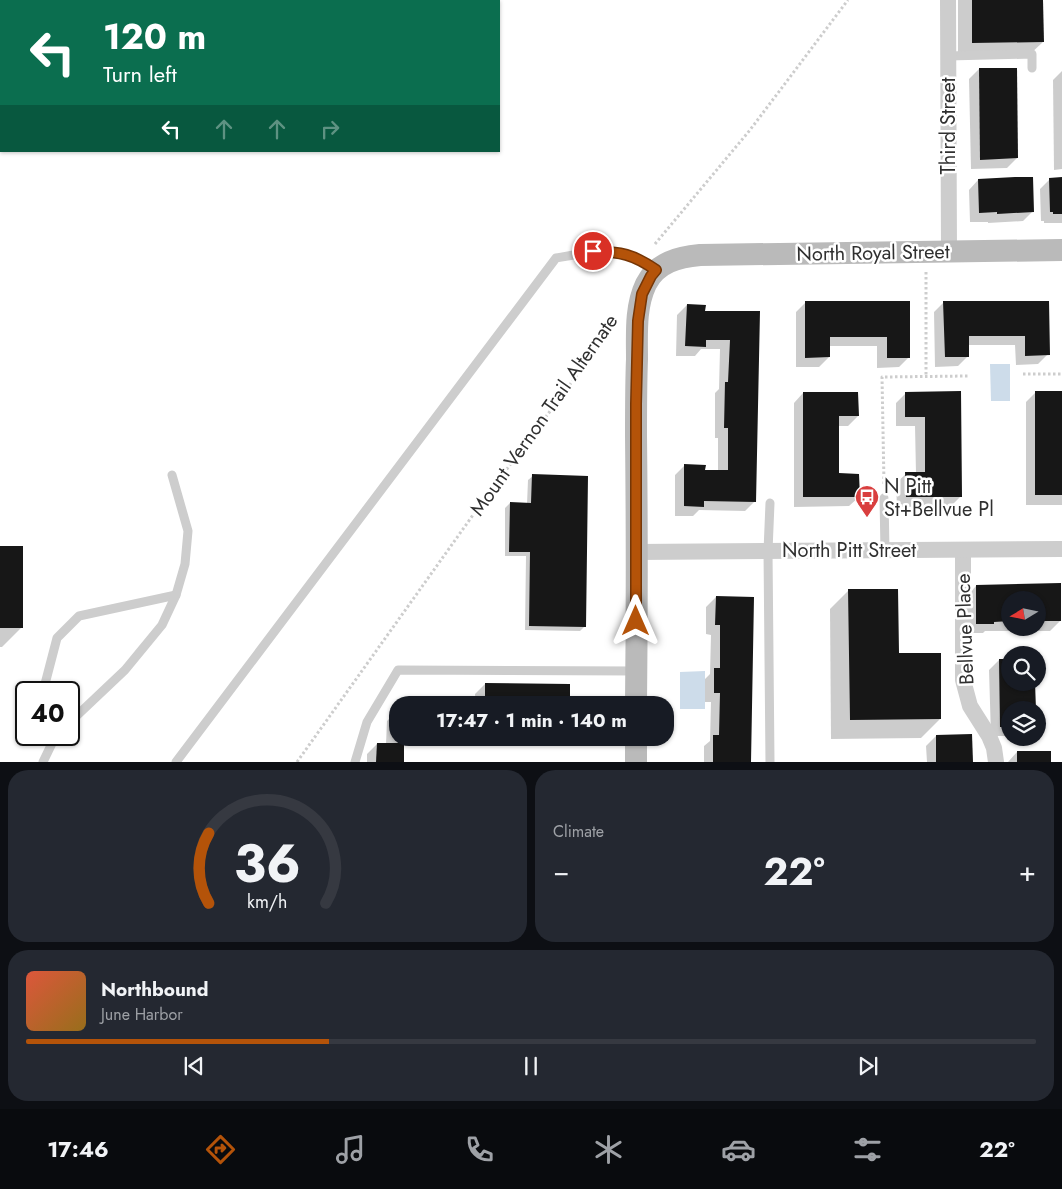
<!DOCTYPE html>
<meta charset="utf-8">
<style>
:root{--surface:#171b24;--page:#242831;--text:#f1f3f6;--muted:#9ea1a6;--line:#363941;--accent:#b45309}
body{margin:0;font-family:Jost,sans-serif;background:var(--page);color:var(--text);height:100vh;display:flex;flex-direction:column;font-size:19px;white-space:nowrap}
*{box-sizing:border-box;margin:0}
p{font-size:16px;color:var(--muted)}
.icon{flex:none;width:28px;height:28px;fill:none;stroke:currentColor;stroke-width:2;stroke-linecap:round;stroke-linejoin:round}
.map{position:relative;height:762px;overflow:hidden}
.panel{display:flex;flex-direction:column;gap:8px;padding:8px;background:#0d0f14;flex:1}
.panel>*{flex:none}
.hud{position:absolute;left:0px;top:0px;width:500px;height:152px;box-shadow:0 1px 4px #0004;background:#0b6e4f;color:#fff;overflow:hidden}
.needle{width:32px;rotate:260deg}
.controls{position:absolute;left:1001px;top:591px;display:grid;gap:10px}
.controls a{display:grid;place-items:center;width:45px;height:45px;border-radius:50%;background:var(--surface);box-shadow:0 1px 4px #0004;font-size:25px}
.speed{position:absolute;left:15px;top:681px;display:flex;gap:10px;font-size:25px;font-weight:700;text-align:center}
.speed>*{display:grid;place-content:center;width:65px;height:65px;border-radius:50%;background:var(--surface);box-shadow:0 1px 4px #0004;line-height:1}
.speed .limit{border:2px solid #111;border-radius:8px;background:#fff;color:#111}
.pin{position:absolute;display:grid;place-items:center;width:42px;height:42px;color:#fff;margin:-21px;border:2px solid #fff;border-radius:50%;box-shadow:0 1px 5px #0007}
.me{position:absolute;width:55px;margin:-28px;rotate:0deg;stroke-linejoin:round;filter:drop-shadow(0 0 4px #0008)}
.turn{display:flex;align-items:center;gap:18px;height:105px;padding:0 20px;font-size:22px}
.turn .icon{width:65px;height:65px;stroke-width:2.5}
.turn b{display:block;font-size:35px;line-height:42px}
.lanes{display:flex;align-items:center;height:48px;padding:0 20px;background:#0003;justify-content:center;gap:25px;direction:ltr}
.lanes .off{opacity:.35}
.big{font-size:38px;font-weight:700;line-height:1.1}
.panel .widget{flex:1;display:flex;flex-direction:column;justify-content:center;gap:8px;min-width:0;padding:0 18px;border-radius:20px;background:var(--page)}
.panel .dial{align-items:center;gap:0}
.dial svg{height:130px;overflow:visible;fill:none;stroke:var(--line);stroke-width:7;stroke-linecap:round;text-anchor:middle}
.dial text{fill:var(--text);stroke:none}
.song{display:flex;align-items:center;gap:15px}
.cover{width:60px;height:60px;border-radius:8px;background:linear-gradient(135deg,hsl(10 70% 55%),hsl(40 70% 35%))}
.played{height:5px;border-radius:2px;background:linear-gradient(90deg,var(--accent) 30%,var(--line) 30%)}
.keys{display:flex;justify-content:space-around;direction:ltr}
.heat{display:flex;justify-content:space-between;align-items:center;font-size:28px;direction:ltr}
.panel .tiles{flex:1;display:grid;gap:8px;grid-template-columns:1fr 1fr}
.widget:last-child{grid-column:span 2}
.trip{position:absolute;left:389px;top:696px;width:285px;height:50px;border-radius:20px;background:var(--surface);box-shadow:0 1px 4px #0004;font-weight:700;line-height:50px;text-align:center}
.menu{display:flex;height:80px;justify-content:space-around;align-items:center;background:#090b0e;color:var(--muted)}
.menu .icon{width:35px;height:35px}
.menu .active{color:var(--accent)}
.menu b{font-size:22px;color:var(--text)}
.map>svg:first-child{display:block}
.green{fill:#e5ecdf}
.water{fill:#cddcea}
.shadow{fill:#0003;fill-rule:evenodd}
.building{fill:#171717}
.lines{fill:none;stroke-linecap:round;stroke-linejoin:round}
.path{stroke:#cdcdcd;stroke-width:3;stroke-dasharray:2.5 2.5;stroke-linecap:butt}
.lane{stroke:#cdcdcd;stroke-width:9}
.street{stroke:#cdcdcd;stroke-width:16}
.secondary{stroke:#bababa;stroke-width:22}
.route-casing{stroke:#753606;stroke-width:12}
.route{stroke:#b45309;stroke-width:9}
.labels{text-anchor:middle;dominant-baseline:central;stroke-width:5;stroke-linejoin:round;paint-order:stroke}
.street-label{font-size:20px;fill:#303030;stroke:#fff}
.poi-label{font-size:20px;fill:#303030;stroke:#fff;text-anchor:start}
</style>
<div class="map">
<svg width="1062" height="762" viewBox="0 0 1062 762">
<rect width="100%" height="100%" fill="#fff"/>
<polygon class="green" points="0,0 200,0 197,1 1,1 1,90 0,91"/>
<g class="water">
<polygon points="990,364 1010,364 1010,401 991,401"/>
<polygon points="705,671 705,709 680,709 680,672"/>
</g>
<g class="shadow">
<polygon points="958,0 1042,0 1043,42 1028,56 958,57"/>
<polygon points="979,69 1017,158 1007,168 971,169 969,79"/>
<polygon points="1062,71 1062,169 1054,170 1053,80"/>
<polygon points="1050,179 1062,179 1062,223 1044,223 1044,221 1041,221 1040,189"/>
<polygon points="978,180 1032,212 1023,221 988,223 988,222 970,222 969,190"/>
<polygon points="806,302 909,302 909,357 899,367 877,368 877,346 829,346 829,357 819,367 796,367 796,312"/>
<polygon points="944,302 1047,302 1048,354 1038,364 1016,365 1015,345 967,345 968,356 958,366 935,367 934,312"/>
<polygon points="687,305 704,312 759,312 755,501 745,511 699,510 693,516 675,516 675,475 685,465 704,471 718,471 718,438 715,438 715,393 719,389 720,349 701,349 695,356 676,356 677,315"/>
<polygon points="960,392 961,496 951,506 897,507 896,483 906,474 916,474 915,426 896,426 896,403 906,393"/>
<polygon points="1036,392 1062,392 1062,505 1026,505 1026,402"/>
<polygon points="803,393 858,416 848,426 838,426 838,474 859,497 849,506 794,507 794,403"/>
<polygon points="533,476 585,626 580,631 525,630 526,556 505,556 505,508 510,503 527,504 528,480"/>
<polygon points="0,547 21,628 2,647 0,647"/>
<path d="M1060,584V621L1050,631H985L983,633H966L967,596L976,586ZM1010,600H1038V628H1010Z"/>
<polygon points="849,590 898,655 940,719 921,738 831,739 830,609"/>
<polygon points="716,597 750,762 704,762 704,746 710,741 711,702 705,702 705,679 710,674 711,635 706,634 706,607"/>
<polygon points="999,660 1010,660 1010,682 1034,710 1010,710 1010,736 991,736 989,670"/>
<polygon points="485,684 569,705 476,705 475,694"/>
<polygon points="397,711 398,738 486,738 479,745 403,745 403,762 367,762 367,754 377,744 386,744 387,721"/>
<polygon points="936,736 971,762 927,762 926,746"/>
<polygon points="1017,752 1050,762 1008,762"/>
</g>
<g class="building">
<polygon points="972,0 1043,0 1044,42 972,43"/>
<polygon points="979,68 1017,68 1018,158 980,160"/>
<polygon points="1015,177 1033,177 1034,212 997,214 997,212 979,213 978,179"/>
<polygon points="1062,177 1062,214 1053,214 1053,212 1050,212 1049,178"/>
<polygon points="805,301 910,301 910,358 887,358 887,337 830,337 830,357 805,358"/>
<polygon points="943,301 1049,301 1050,355 1025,356 1025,336 969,336 969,357 945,357"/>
<polygon points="687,304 706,305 705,311 760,311 756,502 704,501 704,507 684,506 684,464 706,465 705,470 728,470 728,428 724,428 725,382 728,382 730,340 706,340 706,347 685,346"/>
<polygon points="961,391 962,497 906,497 905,472 925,472 925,417 905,417 905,392"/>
<rect x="1035" y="391" width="27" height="104"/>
<polygon points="803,392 858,392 859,416 839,416 839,473 859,474 860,497 803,497"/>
<polygon points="532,474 588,476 586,627 529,626 530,552 509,552 510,502 531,503"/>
<rect x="0" y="546" width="23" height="82"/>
<polygon points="1061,583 1061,621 1038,621 1038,600 1010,600 1010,621 994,622 994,624 976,624 976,585"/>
<polygon points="848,589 898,589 899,653 941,653 941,719 850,720"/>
<polygon points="716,596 754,597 751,762 713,762 713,735 719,735 720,693 714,693 714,668 720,668 720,625 715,625"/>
<polygon points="999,659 1010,659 1010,682 1035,682 1036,710 1010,710 1010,727 1000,727"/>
<polygon points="485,683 570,684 570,705 485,705"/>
<polygon points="972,734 973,762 936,762 936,735"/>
<polygon points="377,743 404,743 404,762 376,762"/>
<rect x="1017" y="751" width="34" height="11"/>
</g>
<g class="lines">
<g class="path">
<polyline points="31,1 32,0"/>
<polyline points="0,49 1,47"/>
<polyline points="655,244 750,130 848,0"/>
<polyline points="926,272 926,376"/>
<polyline points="1023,374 1062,374"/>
<polyline points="884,484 882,377 968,376"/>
<polyline points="297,762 483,501 601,343 615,320"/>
</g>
<g class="lane">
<polyline points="948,56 1032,54 1032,68"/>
<polyline points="884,498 885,550"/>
<polyline points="770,503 768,551 770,762"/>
<polyline points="47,692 45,684 57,638 79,616 176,595"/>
<polyline points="69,723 125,670 162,625 176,595 185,564 188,531 172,475"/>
<polyline points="43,762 56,735"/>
<path d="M176,762L556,258C595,251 620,245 655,270"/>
<polyline points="355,762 367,722 398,670 636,671"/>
</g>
<g class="street">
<polyline points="948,0 949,251"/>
<polyline points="963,550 963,680 970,706 989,736 994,748 996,762"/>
<polyline points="636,552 1062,549"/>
</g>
<g class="secondary">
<path d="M636,705C637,615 637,525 636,435C636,409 636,384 637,359C637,334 635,307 646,284C657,262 679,257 700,255L1062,250"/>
<polyline points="636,762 636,738"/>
</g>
</g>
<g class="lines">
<g class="route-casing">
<path id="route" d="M593,251C621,252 633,254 656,270L651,276L642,294L638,321L636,404V621"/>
</g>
<use href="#route" class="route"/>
</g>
<defs>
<g id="bus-pin" transform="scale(1.25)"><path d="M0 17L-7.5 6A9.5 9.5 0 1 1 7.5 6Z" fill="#d93f3f" stroke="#fff"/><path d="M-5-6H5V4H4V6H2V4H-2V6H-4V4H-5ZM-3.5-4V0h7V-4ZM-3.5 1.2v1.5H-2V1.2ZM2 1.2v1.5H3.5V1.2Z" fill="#fff"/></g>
</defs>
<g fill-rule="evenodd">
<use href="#bus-pin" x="867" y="497"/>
</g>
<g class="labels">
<g class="street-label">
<text transform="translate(948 126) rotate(-90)">Third Street</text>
<text transform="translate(873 253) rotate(-1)">North Royal Street</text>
<text transform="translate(544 415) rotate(-55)">Mount Vernon Trail Alternate</text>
<text x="849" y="550">North Pitt Street</text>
<text transform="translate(965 629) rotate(-92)">Bellvue Place</text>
</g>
<g class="poi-label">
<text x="884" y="486">N Pitt<tspan x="884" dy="23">St+Bellvue Pl</tspan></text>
</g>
</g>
</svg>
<div class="controls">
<a><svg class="needle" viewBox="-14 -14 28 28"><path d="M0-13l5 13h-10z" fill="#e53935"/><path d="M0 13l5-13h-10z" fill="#9ea1a6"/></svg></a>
<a><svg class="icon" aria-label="search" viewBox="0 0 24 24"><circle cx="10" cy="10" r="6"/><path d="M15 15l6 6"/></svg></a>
<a><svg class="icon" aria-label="layers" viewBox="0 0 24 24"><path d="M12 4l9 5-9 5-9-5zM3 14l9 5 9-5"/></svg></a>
</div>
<div class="speed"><div class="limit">40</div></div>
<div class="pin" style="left:593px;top:251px;background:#d93025"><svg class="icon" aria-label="arrive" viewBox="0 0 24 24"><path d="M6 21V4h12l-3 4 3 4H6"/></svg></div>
<svg class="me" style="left:636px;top:621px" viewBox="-20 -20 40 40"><path d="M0-17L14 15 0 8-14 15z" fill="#b45309" stroke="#fff" stroke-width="4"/></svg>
<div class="trip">17:47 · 1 min · 140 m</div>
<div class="hud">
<div class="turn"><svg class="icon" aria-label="left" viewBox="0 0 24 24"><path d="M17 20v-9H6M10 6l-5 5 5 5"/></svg><div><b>120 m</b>Turn left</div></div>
<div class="lanes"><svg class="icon" aria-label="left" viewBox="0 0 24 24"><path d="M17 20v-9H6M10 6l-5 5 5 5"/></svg><svg class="icon off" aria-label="ahead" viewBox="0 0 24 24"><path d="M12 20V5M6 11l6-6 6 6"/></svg><svg class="icon off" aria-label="ahead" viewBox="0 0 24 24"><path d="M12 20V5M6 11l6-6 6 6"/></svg><svg class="icon off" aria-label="right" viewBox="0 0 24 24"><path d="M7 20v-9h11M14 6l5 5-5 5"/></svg></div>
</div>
</div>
<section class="panel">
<div class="tiles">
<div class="widget dial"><svg viewBox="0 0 100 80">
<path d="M14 69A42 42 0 1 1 86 69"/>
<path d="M14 69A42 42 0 0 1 14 26" stroke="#b45309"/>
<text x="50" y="56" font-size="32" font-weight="700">36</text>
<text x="50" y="72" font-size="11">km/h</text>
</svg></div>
<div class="widget"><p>Climate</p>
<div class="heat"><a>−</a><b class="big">22°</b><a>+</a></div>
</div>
<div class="widget">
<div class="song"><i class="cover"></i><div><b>Northbound</b><p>June Harbor</p></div></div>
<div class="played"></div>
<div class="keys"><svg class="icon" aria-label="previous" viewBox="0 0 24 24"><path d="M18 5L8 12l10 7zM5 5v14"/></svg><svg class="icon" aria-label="pause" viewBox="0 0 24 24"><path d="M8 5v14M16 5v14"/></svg><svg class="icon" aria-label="next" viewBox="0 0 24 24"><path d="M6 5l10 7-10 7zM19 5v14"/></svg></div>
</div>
</div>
</section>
<nav class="menu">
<b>17:46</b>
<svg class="icon active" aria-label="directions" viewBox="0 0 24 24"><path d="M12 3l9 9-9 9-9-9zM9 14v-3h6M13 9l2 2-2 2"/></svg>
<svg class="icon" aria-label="music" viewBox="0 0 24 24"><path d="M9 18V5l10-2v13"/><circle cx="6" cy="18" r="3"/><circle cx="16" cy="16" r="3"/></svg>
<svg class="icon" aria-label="phone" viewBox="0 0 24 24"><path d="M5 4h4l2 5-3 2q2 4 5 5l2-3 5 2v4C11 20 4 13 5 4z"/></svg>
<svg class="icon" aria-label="climate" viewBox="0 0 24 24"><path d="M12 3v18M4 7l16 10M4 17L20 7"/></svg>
<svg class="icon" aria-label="car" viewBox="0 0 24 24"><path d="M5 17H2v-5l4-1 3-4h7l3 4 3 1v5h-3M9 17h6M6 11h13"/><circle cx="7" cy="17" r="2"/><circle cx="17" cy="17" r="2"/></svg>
<svg class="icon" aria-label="filters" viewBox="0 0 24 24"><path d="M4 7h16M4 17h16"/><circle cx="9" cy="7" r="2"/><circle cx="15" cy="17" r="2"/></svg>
<b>22°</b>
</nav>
